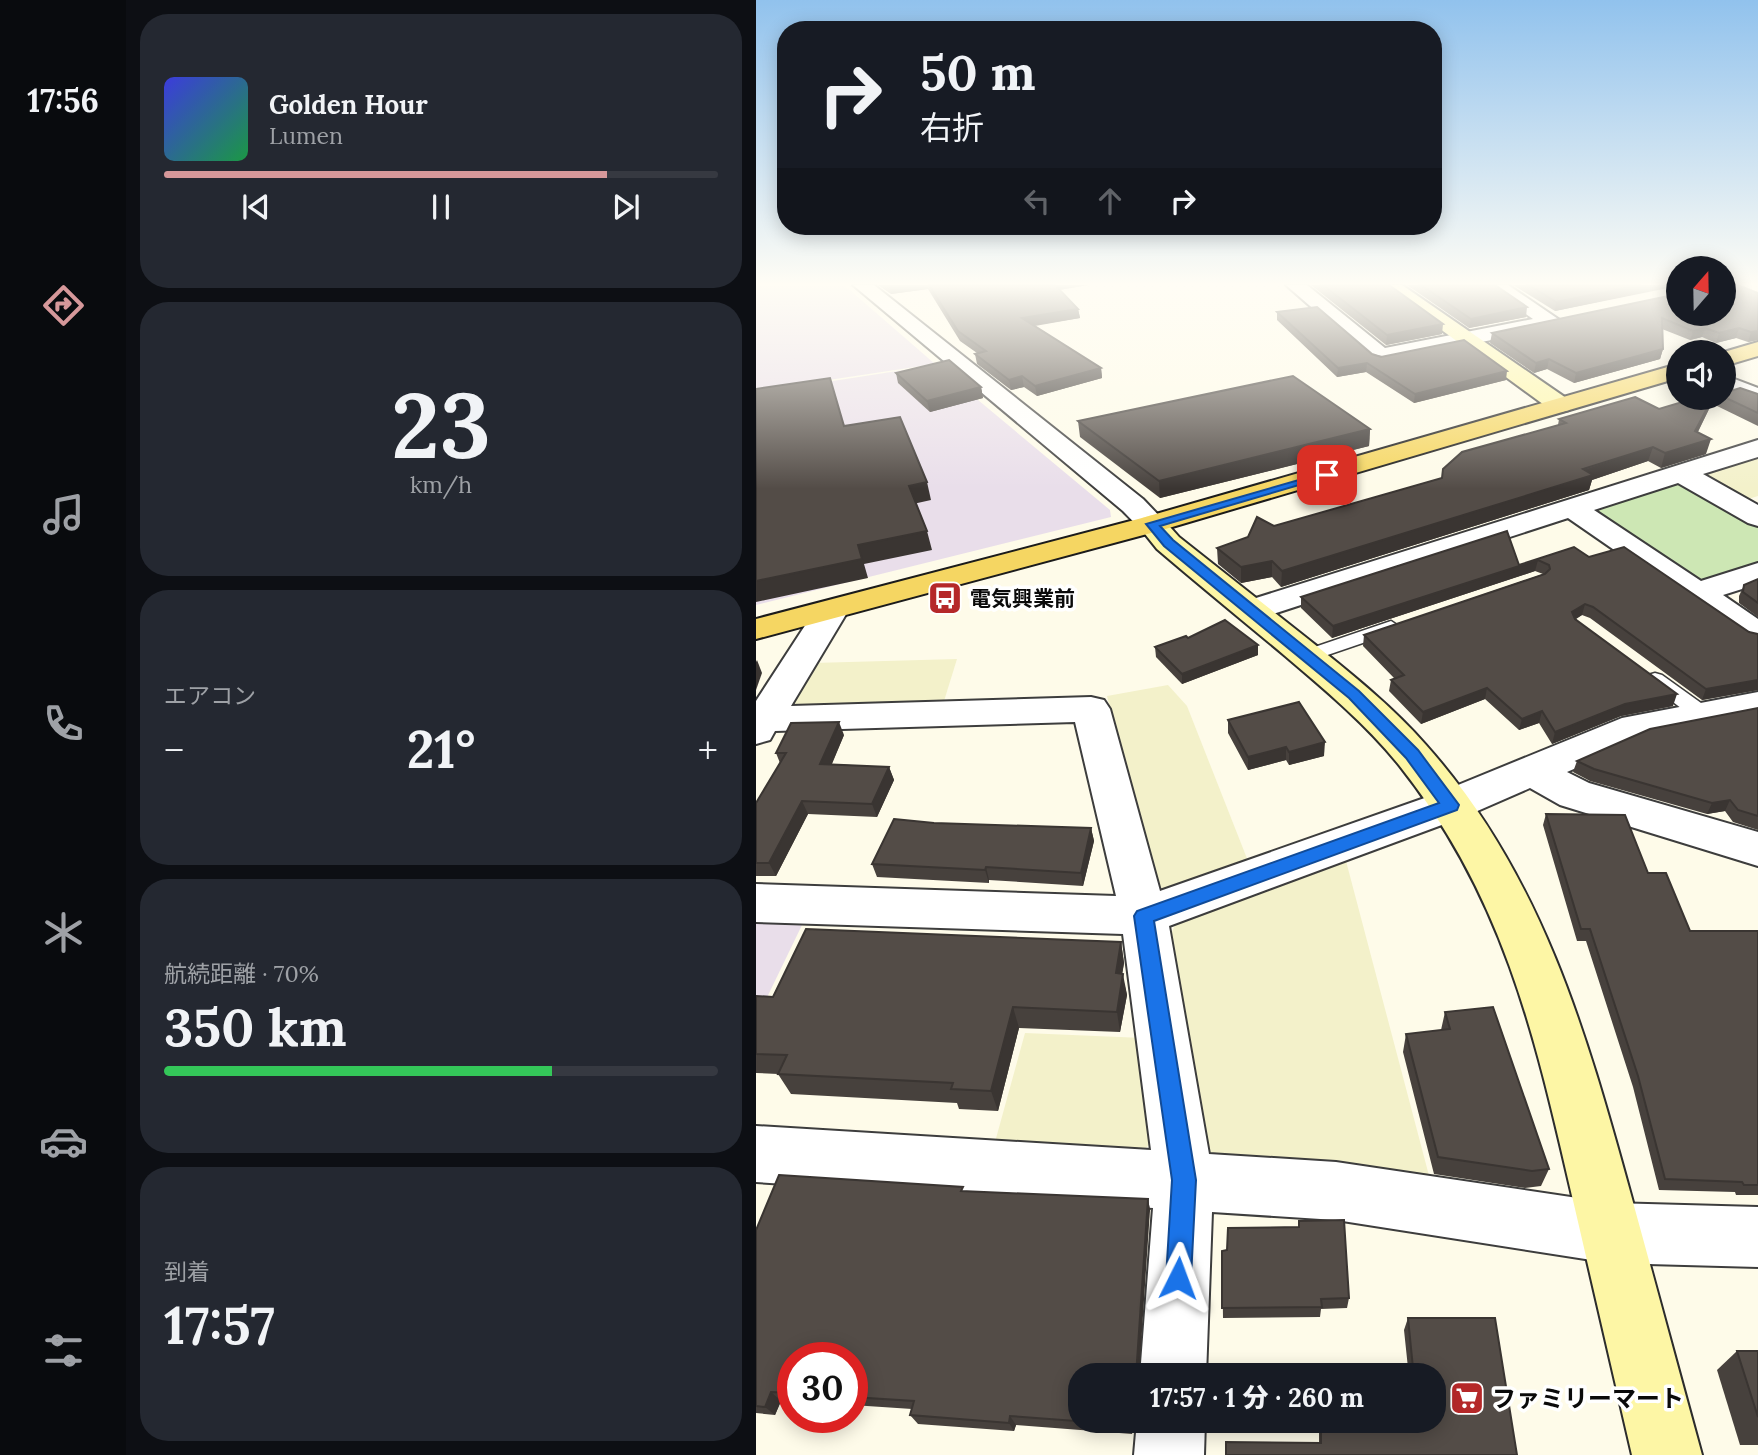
<!DOCTYPE html>
<html lang="ja">
<meta charset="utf-8">
<style>
:root{--surface:#171b24;--page:#242831;--text:#f1f3f6;--muted:#9ea1a6;--line:#363941;--accent:#d6989a}
body{margin:0;font-family:Lora,"Noto Sans JP",serif;background:var(--page);color:var(--text);height:100vh;display:flex;flex-direction:column;font-size:26px;white-space:nowrap}
*{box-sizing:border-box;margin:0}
p{font-size:23px;color:var(--muted)}
.icon{flex:none;width:38px;height:38px;fill:none;stroke:currentColor;stroke-width:2;stroke-linecap:round;stroke-linejoin:round}
.map{position:relative;flex:1;overflow:hidden}
.drawer{display:flex;flex-direction:column;gap:14px;padding:14px;background:#0d0f14;width:630px}
.drawer>*{flex:none}
.top-card{position:absolute;left:21px;top:21px;width:665px;height:214px;border-radius:28px;box-shadow:0 4px 18px #0003;background:#171b24;color:var(--text);overflow:hidden}
.needle{width:46px;rotate:20deg}
.tools{position:absolute;left:910px;top:256px;display:grid;gap:14px}
.tools a{display:grid;place-items:center;width:70px;height:70px;border-radius:50%;background:var(--surface);box-shadow:0 4px 18px #0003;font-size:35px}
.speed{position:absolute;left:21px;top:1342px;display:flex;gap:14px;font-size:35px;font-weight:700;text-align:center}
.speed>*{display:grid;place-content:center;width:91px;height:91px;border-radius:50%;background:var(--surface);box-shadow:0 4px 18px #0003;line-height:1}
.speed .limit{border:10px solid #d22;background:#fff;color:#111}
.pin{position:absolute;display:grid;place-items:center;width:60px;height:60px;color:#fff;margin:-30px;border-radius:14px;box-shadow:0 4px 10px #0006}
.me{position:absolute;width:77px;margin:-38px;rotate:3deg;stroke-linejoin:round;filter:drop-shadow(0 0 5px #0008)}
.turn{display:flex;align-items:center;gap:24px;height:147px;padding:0 28px;font-size:32px}
.turn .icon{width:91px;height:91px;stroke-width:2.5}
.turn b{display:block;font-size:49px;line-height:60px}
.lanes{display:flex;align-items:center;height:66px;padding:0 28px;background:#0003;justify-content:center;gap:35px;direction:ltr}
.lanes .off{opacity:.35}
.big{font-size:52px;font-weight:800;line-height:1.1}
.drawer .tile{flex:1;display:flex;flex-direction:column;justify-content:center;gap:10px;min-width:0;padding:0 24px;border-radius:28px;background:var(--page)}
.drawer .dial{align-items:center;gap:0}
.dial b{font-size:91px;line-height:1}
.song{display:flex;align-items:center;gap:21px}
.cover{width:84px;height:84px;border-radius:10px;background:linear-gradient(135deg,hsl(240 70% 55%),hsl(140 70% 35%))}
.played{height:7px;border-radius:4px;background:linear-gradient(90deg,var(--accent) 80%,var(--line) 80%)}
.keys{display:flex;justify-content:space-around;direction:ltr}
.heat{display:flex;justify-content:space-between;align-items:center;font-size:38px;direction:ltr}
.charge{height:10px;border-radius:5px;background:linear-gradient(90deg,#34c759 70%,var(--line) 0)}
.trip{position:absolute;left:312px;top:1363px;width:378px;height:70px;border-radius:28px;background:var(--surface);box-shadow:0 4px 18px #0003;font-weight:800;line-height:70px;text-align:center}
main{display:flex;flex:1;min-height:0}
.menu{display:flex;flex-direction:column;width:126px;justify-content:space-around;align-items:center;background:#090b0e;color:var(--muted)}
.menu .icon{width:49px;height:49px}
.menu .on{color:var(--accent)}
.menu b{font-size:32px;color:var(--text)}
.map>svg:first-child{display:block}
.industrial{fill:#e9deea}
.farmland{fill:#f3f1ca}
.green{fill:#cde7b4}
.lines{fill:none;stroke-linecap:round;stroke-linejoin:round}
.lane-casing{stroke:#3d3d3d;stroke-width:3}
.street-casing{stroke:#3d3d3d;stroke-width:4}
.secondary-casing{stroke:#2c2c2c;stroke-width:4}
.primary-casing{stroke:#1b1b1b;stroke-width:4}
.lane{fill:#fff;fill-rule:evenodd}
.street{fill:#fff;fill-rule:evenodd}
.secondary{fill:#fdf6a5;fill-rule:evenodd}
.primary{fill:#f5d662;fill-rule:evenodd}
.wall{fill:#47413d}
.shaded-wall{fill:#3a3532}
.building{fill:#534c47;stroke:#3a3532;stroke-width:2}
.route{fill:#1a73e8;stroke:#114b97;stroke-width:2}
.labels{text-anchor:middle;dominant-baseline:central;stroke-width:7;stroke-linejoin:round;paint-order:stroke}
.poi-label{font-size:21px;font-weight:bold;fill:#0a0a0a;stroke:#fff;text-anchor:start}
.near-poi-label{font-size:24px;font-weight:bold;fill:#0a0a0a;stroke:#fff;text-anchor:start}
</style>
<main>
<nav class="menu">
<b>17:56</b>
<svg class="icon on" aria-label="directions" viewBox="0 0 24 24"><path d="M12 3l9 9-9 9-9-9zM9 14v-3h6M13 9l2 2-2 2"/></svg>
<svg class="icon" aria-label="music" viewBox="0 0 24 24"><path d="M9 18V5l10-2v13"/><circle cx="6" cy="18" r="3"/><circle cx="16" cy="16" r="3"/></svg>
<svg class="icon" aria-label="phone" viewBox="0 0 24 24"><path d="M5 4h4l2 5-3 2q2 4 5 5l2-3 5 2v4C11 20 4 13 5 4z"/></svg>
<svg class="icon" aria-label="climate" viewBox="0 0 24 24"><path d="M12 3v18M4 7l16 10M4 17L20 7"/></svg>
<svg class="icon" aria-label="car" viewBox="0 0 24 24"><path d="M5 17H2v-5l4-1 3-4h7l3 4 3 1v5h-3M9 17h6M6 11h13"/><circle cx="7" cy="17" r="2"/><circle cx="17" cy="17" r="2"/></svg>
<svg class="icon" aria-label="filters" viewBox="0 0 24 24"><path d="M4 7h16M4 17h16"/><circle cx="9" cy="7" r="2"/><circle cx="15" cy="17" r="2"/></svg>
</nav>
<section class="drawer">
<div class="tile">
<div class="song"><i class="cover"></i><div><b>Golden Hour</b><p>Lumen</p></div></div>
<div class="played"></div>
<div class="keys"><svg class="icon" aria-label="previous" viewBox="0 0 24 24"><path d="M18 5L8 12l10 7zM5 5v14"/></svg><svg class="icon" aria-label="pause" viewBox="0 0 24 24"><path d="M8 5v14M16 5v14"/></svg><svg class="icon" aria-label="next" viewBox="0 0 24 24"><path d="M6 5l10 7-10 7zM19 5v14"/></svg></div>
</div>
<div class="tile dial"><b>23</b><p>km/h</p></div>
<div class="tile"><p>エアコン</p>
<div class="heat"><a>−</a><b class="big">21°</b><a>+</a></div>
</div>
<div class="tile"><p>航続距離 · 70%</p><b class="big">350 km</b><div class="charge"></div></div>
<div class="tile"><p>到着</p><b class="big">17:57</b></div>
</section>
<div class="map">
<svg width="1002" height="1455" viewBox="0 0 1002 1455">
<rect width="100%" height="100%" fill="#fefbe9"/>
<g class="industrial">
<polygon points="0,285 88,285 179,364 0,391"/>
<polygon points="180,365 354,510 355,517 0,605 0,393"/>
<polygon points="0,922 46,925 4,1012 0,1012"/>
</g>
<g class="farmland">
<polygon points="1002,457 1002,496 989,500 949,479 948,473"/>
<polygon points="201,659 188,701 42,707 34,697 57,663"/>
<polygon points="412,685 431,706 492,861 412,891 396,883 351,696"/>
<polygon points="590,861 676,1187 472,1164 452,1151 412,941 419,925"/>
<polygon points="269,1033 387,1038 402,1135 386,1152 239,1142"/>
</g>
<polygon class="green" points="918,482 935,484 1002,522 1002,567 954,584 935,581 838,515 836,508"/>
<g class="lines">
<g class="lane-casing">
<g id="lane">
<polygon points="635,621 644,627 642,631 551,662 541,656 544,652"/>
<polygon points="899,673 906,675 952,708 955,713 952,718 938,718 892,683 889,679 892,675"/>
</g>
</g>
<g class="street-casing">
<g id="street">
<path d="M97,285H118L387,499L411,524L406,530C387,535 380,524 367,511Z"/>
<polygon points="530,285 551,285 629,348 777,319 729,285 752,285 805,321 802,325 788,329 625,363 617,361"/>
<polygon points="968,375 1002,388 1002,404 968,391"/>
<polygon points="1002,440 1002,457 947,474 1002,505 1002,526 992,523 922,483 838,510 945,581 1002,563 1002,584 967,595 1002,619 1002,644 990,641 812,518 508,617 496,620 484,617 479,610 484,603"/>
<polygon points="75,601 87,604 92,611 35,706 335,697 348,700 354,709 404,891 680,794 866,718 1002,692 1002,716 889,738 811,772 833,783 1002,832 1002,866 804,805 774,788 710,816 413,926 453,1154 580,1162 855,1203 1002,1207 1002,1267 855,1263 580,1220 456,1212 450,1376 384,1376 397,1208 0,1182 0,1126 395,1150 367,934 0,922 0,884 360,896 319,722 19,731 14,740 0,744 0,701 63,604"/>
<polygon points="381,1421 449,1421 448,1455 378,1455"/>
</g>
</g>
<g class="secondary-casing">
<g id="secondary">
<polygon points="624,285 646,285 813,400 816,405 813,410 804,412 795,410"/>
<path d="M396,515L406,518L423,537C466,571 509,605 552,639C593,672 635,705 670,745C786,875 830,1032 875,1195C899,1282 922,1368 946,1455H876C856,1369 836,1282 816,1196C779,1036 748,897 643,765C610,724 568,689 528,655C486,620 443,585 401,549L381,524L386,518Z"/>
</g>
</g>
<g class="primary-casing">
<g id="primary">
<polygon points="1002,342 1002,356 968,366 968,352"/>
<polygon points="922,364 922,378 406,530 0,639 0,619 386,518"/>
</g>
</g>
<use href="#lane" class="lane"/>
<use href="#street" class="street"/>
<use href="#secondary" class="secondary"/>
<use href="#primary" class="primary"/>
</g>
<g class="wall">
<polygon points="122,285 332,285 303,290 322,309 324,318 279,326 345,368 346,378 281,396 268,387 255,390 221,364 219,354 221,353 204,341 172,289 135,294"/>
<polygon points="555,285 633,285 686,334 630,345"/>
<polygon points="651,285 739,285 770,317 713,328"/>
<polygon points="757,285 922,285 799,311"/>
<polygon points="1002,293 1002,340 992,342 980,338 960,343 946,337 934,340 906,329 907,349 904,359 818,383 791,369 778,373 734,343 736,333"/>
<polygon points="521,312 616,354 750,380 658,403 610,372 581,377 521,320"/>
<polygon points="140,373 225,387 227,398 174,412 142,383"/>
<polygon points="1002,394 1002,426 959,405 961,397"/>
<polygon points="954,407 942,432 950,454 905,468 892,461 836,480 833,490 525,587 516,577 485,583 462,564 461,548 492,537 518,526 685,478 802,425 803,419 903,409"/>
<polygon points="322,421 614,429 613,446 404,498 324,437"/>
<polygon points="818,547 833,557 993,632 1002,634 1002,690 946,700 834,618 826,615 820,619 917,706 865,716 796,744 783,723 763,730 729,699 665,724 633,691 635,680 639,679 607,646 608,635 787,574 779,571 576,638 545,608 545,597 763,565"/>
<polygon points="1002,579 1002,617 983,603 983,596 988,585"/>
<polygon points="432,638 502,655 426,684 400,657 399,647"/>
<polygon points="1002,708 1002,830 977,822 969,811 951,814 834,781 817,772 821,761"/>
<polygon points="472,720 568,756 533,765 530,760 492,770 472,733"/>
<polygon points="88,735 76,764 133,767 138,780 121,817 52,814 20,876 0,876 0,803 24,763 20,753"/>
<polygon points="790,814 892,873 934,931 1002,931 1002,1195 980,1195 979,1192 903,1190 877,1087 830,941 821,941 787,825"/>
<polygon points="178,823 335,828 338,841 327,886 233,880 233,883 121,877 116,864"/>
<polygon points="365,942 368,963 366,974 371,995 364,1032 263,1028 242,1111 203,1109 201,1103 35,1094 22,1074 0,1073 0,996 17,997"/>
<polygon points="689,1012 793,1169 785,1186 769,1188 678,1174 647,1052 650,1034 685,1030"/>
<polygon points="209,1191 392,1199 394,1210 324,1421 378,1421 376,1434 260,1425 258,1431 162,1424 154,1415 156,1409 96,1405 96,1358 37,1358 37,1401 25,1401 19,1415 0,1413 0,1230"/>
<polygon points="466,1251 593,1298 591,1308 565,1309 564,1317 467,1318"/>
<polygon points="652,1318 761,1455 563,1443 563,1421 677,1421 677,1376 562,1376 563,1368 652,1368 648,1330"/>
<polygon points="981,1351 1002,1351 1002,1445 984,1445 961,1370"/>
</g>
<g class="shaded-wall">
<polygon points="133,285 171,285 172,289 135,294"/>
<polygon points="295,285 332,285 296,291"/>
<polygon points="885,285 922,285 922,286 799,311 800,302"/>
<polygon points="771,307 770,317 713,328 715,319"/>
<polygon points="322,309 324,318 268,327 266,318"/>
<polygon points="687,324 686,334 630,345 631,335"/>
<polygon points="949,328 946,337 934,340 937,331"/>
<polygon points="983,328 980,338 960,343 963,333"/>
<polygon points="1002,331 1002,340 992,342 995,332"/>
<polygon points="907,349 904,359 818,383 820,373"/>
<polygon points="793,359 791,369 778,373 780,363"/>
<polygon points="611,363 610,372 581,377 582,368"/>
<polygon points="345,368 346,378 281,396 279,386"/>
<polygon points="751,371 750,380 658,403 659,394"/>
<polygon points="266,376 268,387 255,390 253,380"/>
<polygon points="225,387 227,398 174,412 171,401"/>
<polygon points="957,397 954,407 935,445 955,439 950,454 905,468 909,453 939,431"/>
<polygon points="614,429 613,446 404,498 403,481"/>
<polygon points="897,447 892,461 836,480 833,490 525,587 526,571"/>
<polygon points="171,482 175,500 157,504 153,486"/>
<polygon points="171,531 176,550 108,564 112,578 0,602 0,581 102,545"/>
<polygon points="782,560 779,571 576,638 577,626"/>
<polygon points="516,561 516,577 485,583 485,567"/>
<polygon points="829,604 826,615 813,623 816,612"/>
<polygon points="502,645 502,655 426,684 426,674"/>
<polygon points="1,660 6,673 0,690 0,662"/>
<polygon points="1002,680 1002,690 946,700 950,689"/>
<polygon points="731,688 729,699 665,724 667,712"/>
<polygon points="921,694 917,706 865,716 796,744 799,732 869,704"/>
<polygon points="786,711 783,723 763,730 766,719"/>
<polygon points="83,722 88,735 70,777 64,764"/>
<polygon points="569,742 568,756 533,765 533,752"/>
<polygon points="530,747 530,760 492,770 492,757"/>
<polygon points="133,767 138,780 121,817 116,804"/>
<polygon points="974,800 969,811 951,814 956,803"/>
<polygon points="46,801 52,814 20,876 13,863"/>
<polygon points="335,828 338,841 327,886 325,873"/>
<polygon points="230,867 233,880 233,883 229,870"/>
<polygon points="365,942 368,963 363,994 360,973"/>
<polygon points="367,974 371,995 364,1032 361,1012"/>
<polygon points="257,1007 263,1028 242,1111 235,1091"/>
<polygon points="392,1199 394,1210 383,1376 380,1376"/>
<polygon points="15,1392 25,1401 19,1415 9,1407"/>
<polygon points="254,1416 260,1425 258,1431 253,1423"/>
<polygon points="374,1421 378,1421 376,1434 373,1425"/>
</g>
<g class="building">
<polygon points="173,285 299,285 322,309 266,318 345,368 279,386 266,376 253,380 219,354 230,351 202,331"/>
<polygon points="567,285 633,285 687,324 631,335"/>
<polygon points="665,285 739,285 771,307 715,319"/>
<polygon points="773,285 885,285 800,302"/>
<polygon points="968,285 982,285 1002,293 1002,331 995,332 983,328 963,333 949,328 937,331 906,318 907,349 820,373 793,359 780,363 736,333 922,294 922,313 968,313"/>
<polygon points="561,307 616,354 625,357 708,340 751,371 659,394 611,363 582,368 521,312"/>
<polygon points="193,360 225,387 171,401 140,373"/>
<polygon points="537,376 614,429 403,481 322,421"/>
<polygon points="74,378 88,426 144,417 171,482 153,486 171,531 102,545 106,559 0,581 0,389"/>
<polygon points="984,388 1002,394 1002,413 968,397 968,393"/>
<polygon points="879,397 903,409 943,397 957,397 939,431 955,439 909,453 897,447 827,469 837,475 526,571 516,561 485,567 461,548 492,537 501,517 518,526 686,478 687,469 706,452 810,423 803,419"/>
<polygon points="751,531 763,565 818,547 833,557 868,547 993,632 1002,634 1002,680 950,689 837,607 829,604 816,612 819,619 921,694 869,704 799,732 786,711 766,719 731,688 667,712 635,680 648,675 608,635 789,574 794,569 793,565 782,560 577,626 545,597"/>
<polygon points="1002,579 1002,603 987,592 988,585"/>
<polygon points="469,620 502,645 426,674 399,647 430,636 432,638"/>
<polygon points="543,702 569,742 533,752 530,747 492,757 472,720"/>
<polygon points="1002,708 1002,816 982,810 974,800 956,803 838,769 821,761 894,729"/>
<polygon points="83,722 64,764 133,767 116,804 46,801 13,863 0,863 0,803 30,753 20,753 35,723"/>
<polygon points="790,814 869,815 892,873 910,873 934,931 1002,931 1002,1185 988,1185 986,1182 909,1179 882,1076 834,929 825,929"/>
<polygon points="138,819 178,823 335,828 325,873 230,867 229,870 116,864"/>
<polygon points="50,929 365,942 360,973 367,974 361,1012 257,1007 235,1091 195,1089 197,1083 22,1074 31,1055 0,1054 0,996 17,997"/>
<polygon points="737,1007 793,1169 776,1171 682,1157 650,1034 694,1029 689,1012"/>
<polygon points="23,1175 207,1187 205,1191 392,1199 380,1376 324,1376 324,1421 374,1421 373,1425 254,1416 253,1423 154,1415 158,1401 96,1397 96,1358 37,1358 37,1393 15,1392 9,1407 0,1406 0,1230"/>
<polygon points="588,1220 593,1298 565,1299 566,1307 466,1308 466,1251 471,1250 472,1228 543,1227 543,1221"/>
<polygon points="652,1318 739,1318 761,1455 470,1455 470,1442 565,1443 565,1421 677,1421 677,1376 563,1376 563,1368 657,1368"/>
<polygon points="981,1351 1002,1351 1002,1417"/>
</g>
<linearGradient id="sky" x2="0" y2="1"><stop stop-color="#91c2ed"/><stop offset="0.58" stop-color="#fffdf5"/><stop offset="1" stop-color="#fffdf5" stop-opacity="0"/></linearGradient>
<rect width="1002" height="489" fill="url(#sky)"/>
<polygon class="route" points="567,473 577,475 404,526 417,540 603,691 662,750 703,805 701,810 398,921 440,1180 435,1278 432,1287 422,1290 413,1287 410,1278 416,1180 378,916 381,911 683,803 650,758 593,698 408,546 390,524"/>
<defs>
<g id="bus-square" transform="scale(1.75)"><rect x="-9" y="-9" width="18" height="18" rx="4" fill="#b52829" stroke="#fff"/><path d="M-5-6H5V4H4V6H2V4H-2V6H-4V4H-5ZM-3.5-4V0h7V-4ZM-3.5 1.2v1.5H-2V1.2ZM2 1.2v1.5H3.5V1.2Z" fill="#fff"/></g>
<g id="supermarket-square" transform="scale(1.75)"><rect x="-9" y="-9" width="18" height="18" rx="4" fill="#b52829" stroke="#fff"/><path d="M-6-5.5h2.5l.6 2H6L4.5 2H-2.5L-4.4-4H-6ZM-1.5 3.2a1.3 1.3 0 1 0 .1 0ZM3 3.2a1.3 1.3 0 1 0 .1 0Z" fill="#fff"/></g>
</defs>
<g fill-rule="evenodd">
<use href="#bus-square" x="189" y="598"/>
<use href="#supermarket-square" x="711" y="1398"/>
</g>
<g class="labels">
<g class="poi-label">
<text x="214" y="598">電気興業前</text>
</g>
<g class="near-poi-label">
<text x="736" y="1398">ファミリーマート</text>
</g>
</g>
</svg>
<div class="tools">
<a><svg class="needle" viewBox="-14 -14 28 28"><path d="M0-13l5 13h-10z" fill="#e53935"/><path d="M0 13l5-13h-10z" fill="#9ea1a6"/></svg></a>
<a><svg class="icon" aria-label="sound" viewBox="0 0 24 24"><path d="M4 9h4l5-4v14l-5-4H4zM17 9q2 3 0 6"/></svg></a>
</div>
<div class="speed"><div class="limit">30</div></div>
<div class="pin" style="left:571px;top:475px;background:#d93025"><svg class="icon" aria-label="arrive" viewBox="0 0 24 24"><path d="M6 21V4h12l-3 4 3 4H6"/></svg></div>
<svg class="me" style="left:422px;top:1278px" viewBox="-20 -20 40 40"><path d="M0-17L14 15 0 8-14 15z" fill="#1a73e8" stroke="#fff" stroke-width="4"/></svg>
<div class="trip">17:57 · 1 分 · 260 m</div>
<div class="top-card">
<div class="turn"><svg class="icon" aria-label="right" viewBox="0 0 24 24"><path d="M7 20v-9h11M14 6l5 5-5 5"/></svg><div><b>50 m</b>右折</div></div>
<div class="lanes"><svg class="icon off" aria-label="left" viewBox="0 0 24 24"><path d="M17 20v-9H6M10 6l-5 5 5 5"/></svg><svg class="icon off" aria-label="ahead" viewBox="0 0 24 24"><path d="M12 20V5M6 11l6-6 6 6"/></svg><svg class="icon" aria-label="right" viewBox="0 0 24 24"><path d="M7 20v-9h11M14 6l5 5-5 5"/></svg></div>
</div>
</div>
</main>
